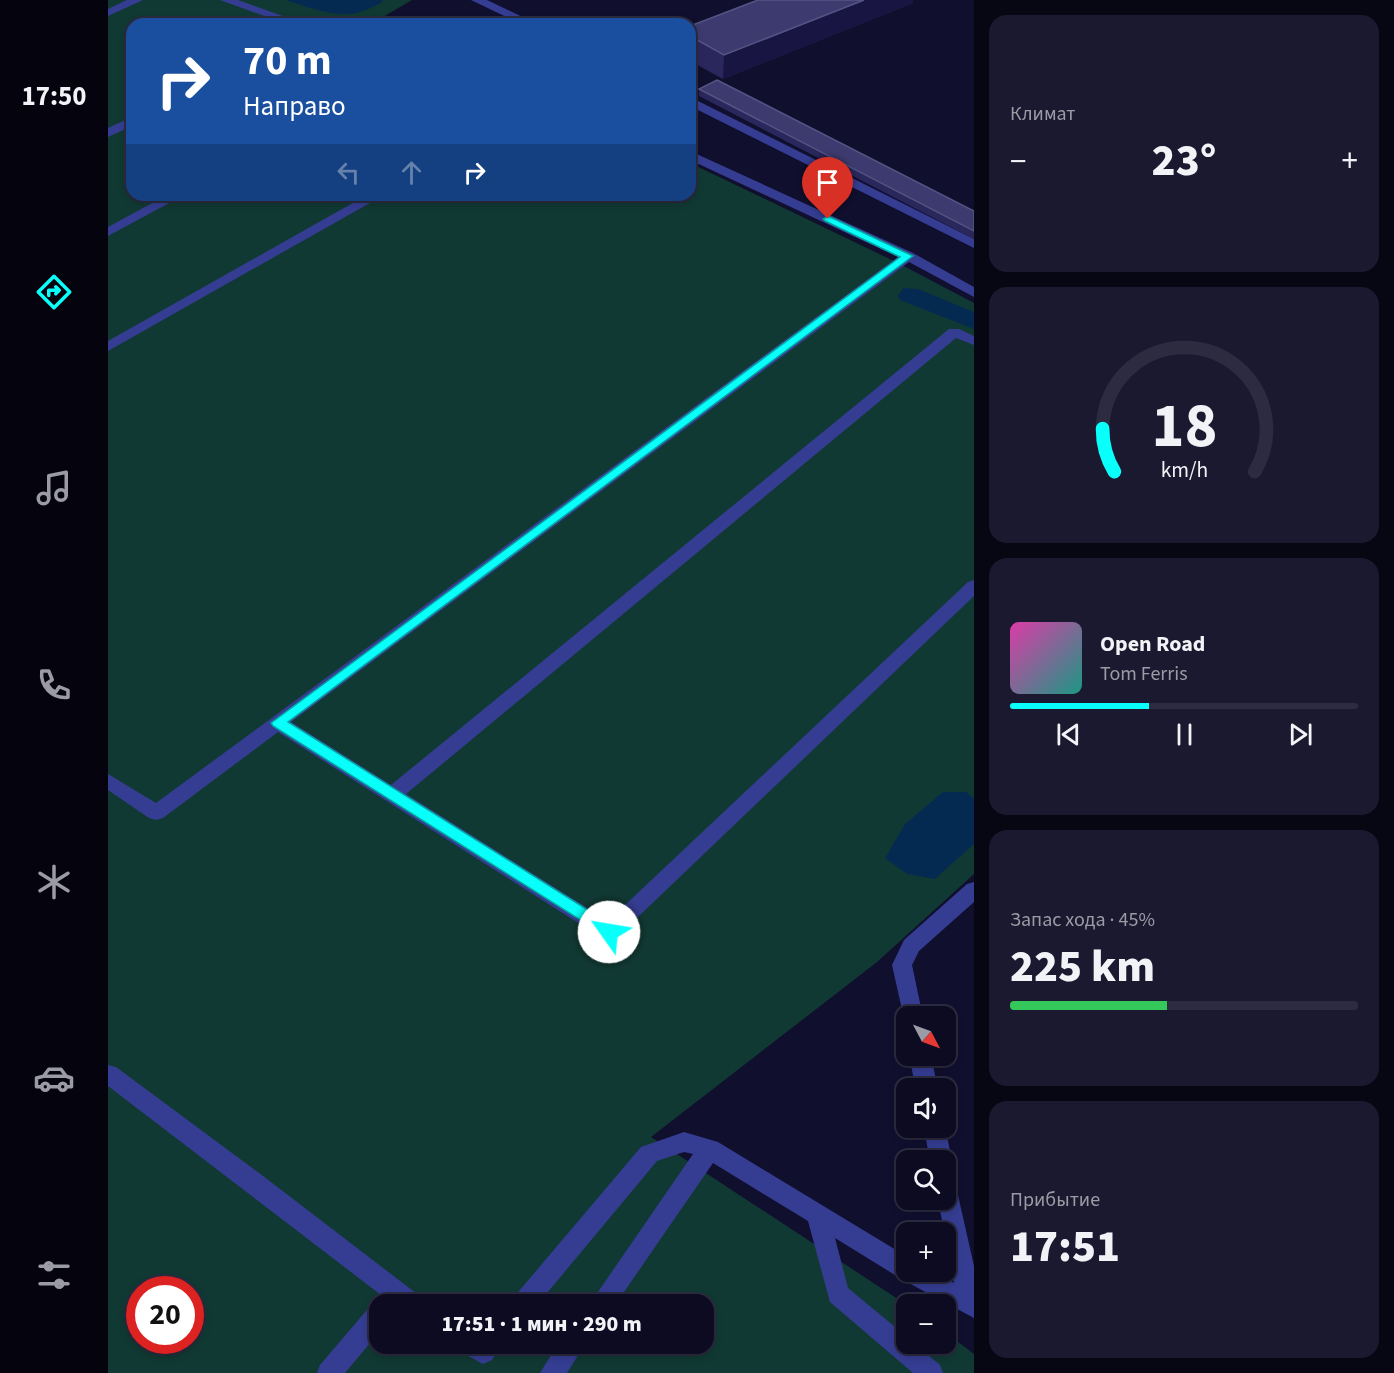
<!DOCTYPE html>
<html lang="ru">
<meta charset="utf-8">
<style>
:root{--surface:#0c0b22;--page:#1a192f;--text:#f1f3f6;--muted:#9a9ba5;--line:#2c2b40;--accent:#08fffa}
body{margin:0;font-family:"Source Sans 3",sans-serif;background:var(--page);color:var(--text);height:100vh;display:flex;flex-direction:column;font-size:22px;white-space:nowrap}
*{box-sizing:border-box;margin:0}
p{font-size:20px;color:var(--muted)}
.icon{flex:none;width:33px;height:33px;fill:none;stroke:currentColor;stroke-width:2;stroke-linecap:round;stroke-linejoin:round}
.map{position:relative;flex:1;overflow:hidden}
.side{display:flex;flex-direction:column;gap:15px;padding:15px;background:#070613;width:420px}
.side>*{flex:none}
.hud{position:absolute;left:18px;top:18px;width:570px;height:183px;border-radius:18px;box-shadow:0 3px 9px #0003,0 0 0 2px var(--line);background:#1a4fa0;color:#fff;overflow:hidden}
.needle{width:39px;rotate:131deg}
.buttons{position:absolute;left:788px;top:1006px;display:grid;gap:12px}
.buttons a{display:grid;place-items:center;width:60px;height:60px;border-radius:12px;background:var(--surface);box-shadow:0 3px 9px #0003,0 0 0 2px var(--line);font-size:30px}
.speed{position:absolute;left:18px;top:1276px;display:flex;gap:12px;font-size:30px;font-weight:700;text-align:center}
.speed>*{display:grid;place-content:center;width:78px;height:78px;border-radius:50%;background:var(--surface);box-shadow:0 3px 9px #0003,0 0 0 2px var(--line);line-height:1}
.speed .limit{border:9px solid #d22;background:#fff;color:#111}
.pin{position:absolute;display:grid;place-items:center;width:51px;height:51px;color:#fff;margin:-62px -26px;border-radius:50% 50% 50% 0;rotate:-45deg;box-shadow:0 0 6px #0007}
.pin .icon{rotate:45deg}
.me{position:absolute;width:66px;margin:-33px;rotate:302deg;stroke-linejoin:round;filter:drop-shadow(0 0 4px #0008)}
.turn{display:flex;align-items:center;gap:21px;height:126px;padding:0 18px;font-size:27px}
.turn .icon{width:78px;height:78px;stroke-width:2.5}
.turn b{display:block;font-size:42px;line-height:51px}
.lanes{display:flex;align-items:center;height:57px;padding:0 18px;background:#0003;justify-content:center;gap:30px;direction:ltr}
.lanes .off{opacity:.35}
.big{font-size:45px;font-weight:800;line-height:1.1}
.side .tile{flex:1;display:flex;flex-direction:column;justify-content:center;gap:9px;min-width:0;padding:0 21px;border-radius:18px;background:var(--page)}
.side .dial{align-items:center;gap:0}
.dial svg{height:156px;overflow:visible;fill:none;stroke:var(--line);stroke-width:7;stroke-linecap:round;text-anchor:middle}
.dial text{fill:var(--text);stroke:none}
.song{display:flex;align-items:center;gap:18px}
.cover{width:72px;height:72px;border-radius:9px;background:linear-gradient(135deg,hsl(320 70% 55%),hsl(170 70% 35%))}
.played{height:6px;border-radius:3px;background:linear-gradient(90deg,var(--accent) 40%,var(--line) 40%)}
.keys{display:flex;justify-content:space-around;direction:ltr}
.heat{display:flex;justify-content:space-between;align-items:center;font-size:33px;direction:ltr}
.charge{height:9px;border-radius:4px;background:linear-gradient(90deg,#34c759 45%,var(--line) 0)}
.trip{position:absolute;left:261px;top:1294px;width:345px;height:60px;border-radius:18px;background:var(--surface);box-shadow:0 3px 9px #0003,0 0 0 2px var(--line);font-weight:800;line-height:60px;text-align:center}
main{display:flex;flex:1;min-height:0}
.dock{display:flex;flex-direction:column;width:108px;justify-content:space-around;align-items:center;background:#05040e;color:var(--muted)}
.dock .icon{width:42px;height:42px}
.dock .selected{color:var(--accent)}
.dock b{font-size:27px;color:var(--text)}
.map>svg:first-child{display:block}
.green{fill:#113933;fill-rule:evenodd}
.water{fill:#052a51}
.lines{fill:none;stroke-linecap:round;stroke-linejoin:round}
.minor{fill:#353d92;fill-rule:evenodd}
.wall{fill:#2a275d}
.shaded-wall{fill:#181543}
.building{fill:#3d3a6f;stroke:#565485;stroke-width:1.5}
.route{fill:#08fffa;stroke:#05a6a2;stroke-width:1.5}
</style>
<main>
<nav class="dock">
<b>17:50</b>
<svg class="icon selected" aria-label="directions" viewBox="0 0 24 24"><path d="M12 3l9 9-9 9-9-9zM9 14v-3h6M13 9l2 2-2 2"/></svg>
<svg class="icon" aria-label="music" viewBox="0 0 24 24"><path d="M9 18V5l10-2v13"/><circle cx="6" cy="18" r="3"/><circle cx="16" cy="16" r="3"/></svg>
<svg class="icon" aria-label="phone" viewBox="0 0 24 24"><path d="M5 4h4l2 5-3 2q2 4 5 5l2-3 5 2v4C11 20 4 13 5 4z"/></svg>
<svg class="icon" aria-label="climate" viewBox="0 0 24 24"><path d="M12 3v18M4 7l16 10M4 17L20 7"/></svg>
<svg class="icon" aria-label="car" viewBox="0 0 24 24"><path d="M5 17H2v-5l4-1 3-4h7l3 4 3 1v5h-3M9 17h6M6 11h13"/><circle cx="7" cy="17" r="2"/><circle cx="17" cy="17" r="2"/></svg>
<svg class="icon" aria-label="filters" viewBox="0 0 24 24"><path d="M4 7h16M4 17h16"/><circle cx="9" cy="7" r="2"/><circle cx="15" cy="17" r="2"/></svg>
</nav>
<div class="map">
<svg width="866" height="1373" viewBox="0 0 866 1373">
<rect width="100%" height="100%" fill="#100f2e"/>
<path class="green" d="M0,0H304L263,24H24V195H582V163L790,263L866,303V874L769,962L543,1137L799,1305L798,1344H837V1332L866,1354V1373H0ZM32,1290H82V1341H32ZM272,1305H596V1344H272Z"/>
<g class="water">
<path d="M178,0H275L273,3C266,6 259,10 252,12C230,19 199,7 178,0Z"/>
<polygon points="795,288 810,289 866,312 866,329 792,300 790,296"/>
<polygon points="835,792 858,792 866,798 866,844 827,879 799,874 777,858 797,824"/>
</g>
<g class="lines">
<g class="minor">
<polygon points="19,0 35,0 0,16 0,9"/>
<polygon points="112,0 130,0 197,24 179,24"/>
<polygon points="363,0 379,0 429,24 413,24"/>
<polygon points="582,97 866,239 866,248 582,106"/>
<polygon points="24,117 24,126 0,137 0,128"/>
<polygon points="582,151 805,253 866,287 866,297 801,262 183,722 283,785 841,329 851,329 866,336 866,345 848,338 298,794 500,921 860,582 866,580 866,596 508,938 501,940 494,938 170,732 55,818 48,820 41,818 0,790 0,774 48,803 790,257 582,160"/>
<polygon points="59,195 76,195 0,236 0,227"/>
<polygon points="259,195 276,195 0,351 0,341"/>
<polygon points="866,882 866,902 811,951 804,965 815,1017 798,1017 797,1023 784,965 796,940 859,884"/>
<polygon points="801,1056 823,1056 830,1089 808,1089"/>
<polygon points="0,1065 8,1067 159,1179 313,1297 317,1305 286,1305 0,1086"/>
<polygon points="837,1126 844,1161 841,1168 837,1169 837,1161 822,1161 816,1128 837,1128"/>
<polygon points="576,1132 610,1142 798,1256 798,1272 825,1272 846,1283 830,1200 837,1200 837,1170 845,1173 866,1266 866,1318 795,1280 727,1238 740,1288 798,1336 798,1344 807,1344 832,1365 835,1373 805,1373 722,1302 700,1221 605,1163 507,1305 481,1305 585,1154 576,1152 549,1161 429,1305 402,1305 406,1297 533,1147"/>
<polygon points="272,1301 281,1305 272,1305 272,1331 237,1373 209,1373 212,1365 264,1304"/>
<polygon points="350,1344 393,1344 384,1360 375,1364 353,1352"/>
<polygon points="450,1344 477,1344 459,1373 432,1373"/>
</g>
</g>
<g class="wall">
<polygon points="805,3 615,79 582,61 582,26"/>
<polygon points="591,89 866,211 866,239 591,96"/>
</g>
<polygon class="shaded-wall" points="756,0 805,0 805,3 615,79 616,55"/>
<g class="building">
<polygon points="650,0 756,0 616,55 582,36 582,26"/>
<polygon points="609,80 866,211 866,231 591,89"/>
</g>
<polygon class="route" points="720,216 805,256 180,722 507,927 509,932 507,936 501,938 165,726 163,723 792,257 717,221 715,219"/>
</svg>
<div class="buttons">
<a><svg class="needle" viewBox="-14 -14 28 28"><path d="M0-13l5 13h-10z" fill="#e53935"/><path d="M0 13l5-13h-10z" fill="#9a9ba5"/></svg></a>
<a><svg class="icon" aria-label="sound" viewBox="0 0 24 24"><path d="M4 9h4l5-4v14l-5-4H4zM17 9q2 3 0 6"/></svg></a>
<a><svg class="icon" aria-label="search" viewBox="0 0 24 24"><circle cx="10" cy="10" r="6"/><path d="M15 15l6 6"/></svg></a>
<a>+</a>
<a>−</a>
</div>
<div class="speed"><div class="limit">20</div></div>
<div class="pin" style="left:720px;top:219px;background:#d93025"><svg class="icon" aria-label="arrive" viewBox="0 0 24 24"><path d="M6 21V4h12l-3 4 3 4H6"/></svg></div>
<svg class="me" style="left:501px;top:932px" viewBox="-20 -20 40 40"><circle r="19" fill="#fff"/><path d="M0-13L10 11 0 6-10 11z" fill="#08fffa"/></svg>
<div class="trip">17:51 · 1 мин · 290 m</div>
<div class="hud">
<div class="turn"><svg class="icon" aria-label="right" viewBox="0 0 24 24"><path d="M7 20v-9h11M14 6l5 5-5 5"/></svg><div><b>70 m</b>Направо</div></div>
<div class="lanes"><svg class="icon off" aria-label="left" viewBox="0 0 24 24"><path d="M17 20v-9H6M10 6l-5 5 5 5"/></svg><svg class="icon off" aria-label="ahead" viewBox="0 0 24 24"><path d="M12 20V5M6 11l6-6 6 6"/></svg><svg class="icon" aria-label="right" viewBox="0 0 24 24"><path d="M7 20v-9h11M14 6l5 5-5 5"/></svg></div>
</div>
</div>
<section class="side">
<div class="tile"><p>Климат</p>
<div class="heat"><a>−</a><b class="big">23°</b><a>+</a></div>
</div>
<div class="tile dial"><svg viewBox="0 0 100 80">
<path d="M14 69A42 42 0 1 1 86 69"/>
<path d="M14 69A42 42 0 0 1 8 47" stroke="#08fffa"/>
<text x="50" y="56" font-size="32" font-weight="700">18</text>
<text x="50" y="72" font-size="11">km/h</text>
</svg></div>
<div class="tile">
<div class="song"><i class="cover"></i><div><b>Open Road</b><p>Tom Ferris</p></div></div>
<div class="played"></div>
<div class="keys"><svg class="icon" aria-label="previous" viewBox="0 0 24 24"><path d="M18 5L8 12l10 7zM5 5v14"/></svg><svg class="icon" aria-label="pause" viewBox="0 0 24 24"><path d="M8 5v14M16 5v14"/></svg><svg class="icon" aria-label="next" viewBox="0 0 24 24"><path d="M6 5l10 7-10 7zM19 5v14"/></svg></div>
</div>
<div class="tile"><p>Запас хода · 45%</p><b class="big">225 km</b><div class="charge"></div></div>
<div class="tile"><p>Прибытие</p><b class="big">17:51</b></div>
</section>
</main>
